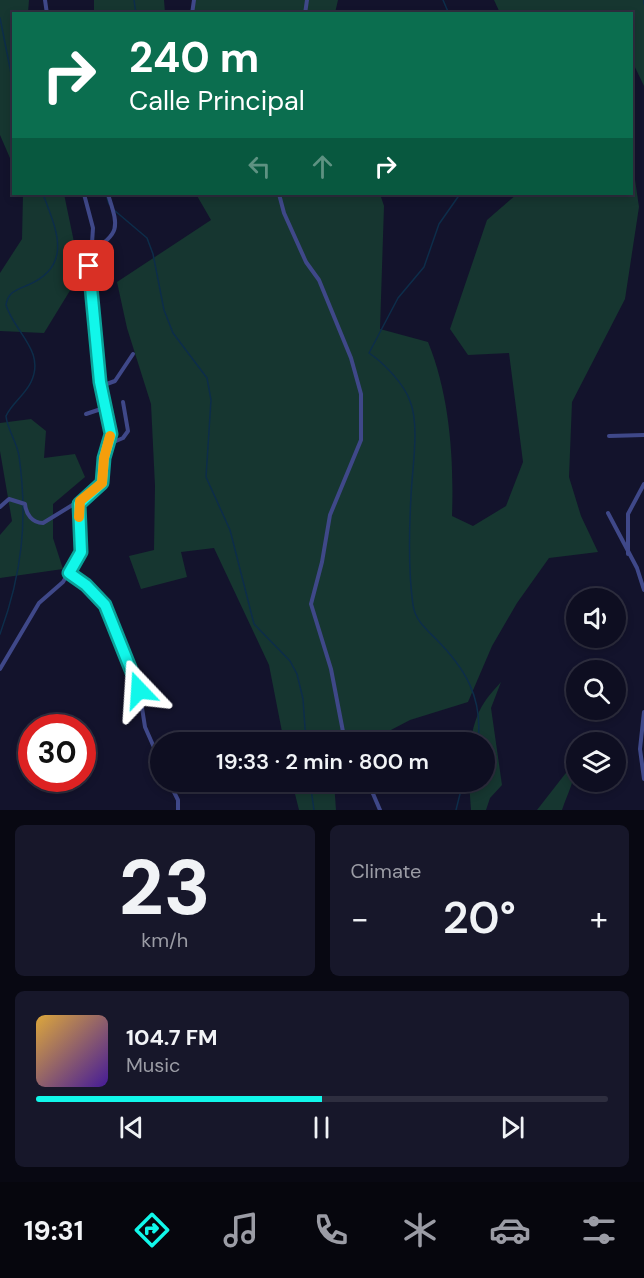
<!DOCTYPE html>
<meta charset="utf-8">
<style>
:root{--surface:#0e0e21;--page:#17172a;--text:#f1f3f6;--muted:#9b9ca5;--line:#2e2e3f;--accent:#11f7ea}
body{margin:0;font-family:"DM Sans",sans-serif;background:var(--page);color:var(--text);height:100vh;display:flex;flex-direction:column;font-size:22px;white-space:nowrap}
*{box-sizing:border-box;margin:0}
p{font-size:20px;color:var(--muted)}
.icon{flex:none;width:33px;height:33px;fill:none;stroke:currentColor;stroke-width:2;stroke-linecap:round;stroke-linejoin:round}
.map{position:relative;height:810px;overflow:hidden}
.panel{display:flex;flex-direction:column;gap:15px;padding:15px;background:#080812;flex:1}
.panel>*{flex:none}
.guide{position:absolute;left:12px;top:12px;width:621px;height:183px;border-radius:0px;box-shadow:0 3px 9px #0003,0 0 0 2px var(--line);background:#0b6e4f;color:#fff;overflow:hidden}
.fabs{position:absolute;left:566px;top:588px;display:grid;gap:12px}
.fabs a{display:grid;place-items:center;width:60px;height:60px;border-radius:50%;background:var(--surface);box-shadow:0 3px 9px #0003,0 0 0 2px var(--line);font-size:30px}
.speed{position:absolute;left:18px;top:714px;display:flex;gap:12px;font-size:30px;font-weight:700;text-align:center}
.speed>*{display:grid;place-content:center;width:78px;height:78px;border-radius:50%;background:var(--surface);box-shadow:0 3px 9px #0003,0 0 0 2px var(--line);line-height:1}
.speed .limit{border:9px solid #d22;background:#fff;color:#111}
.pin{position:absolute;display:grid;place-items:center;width:51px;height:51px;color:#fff;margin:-26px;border-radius:12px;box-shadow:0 3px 9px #0006}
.me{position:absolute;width:66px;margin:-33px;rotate:340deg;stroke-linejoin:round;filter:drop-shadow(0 0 4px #0008)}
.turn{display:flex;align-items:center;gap:21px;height:126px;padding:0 18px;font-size:27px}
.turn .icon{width:78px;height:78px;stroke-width:2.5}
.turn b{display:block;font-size:42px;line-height:51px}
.lanes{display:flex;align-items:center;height:57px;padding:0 18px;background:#0003;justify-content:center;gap:30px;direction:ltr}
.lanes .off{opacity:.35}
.big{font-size:45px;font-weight:600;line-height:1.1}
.panel .widget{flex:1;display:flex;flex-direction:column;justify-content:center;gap:9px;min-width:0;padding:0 21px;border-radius:9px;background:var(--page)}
.panel .dial{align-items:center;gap:0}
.dial b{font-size:78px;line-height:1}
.song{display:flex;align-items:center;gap:18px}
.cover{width:72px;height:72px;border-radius:9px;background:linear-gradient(135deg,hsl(40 70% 55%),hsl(260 70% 35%))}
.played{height:6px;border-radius:3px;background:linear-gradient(90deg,var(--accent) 50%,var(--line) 50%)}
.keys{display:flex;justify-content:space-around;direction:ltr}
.heat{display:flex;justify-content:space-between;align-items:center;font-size:33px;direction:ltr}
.panel .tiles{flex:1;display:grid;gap:15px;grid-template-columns:1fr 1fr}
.widget:last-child{grid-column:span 2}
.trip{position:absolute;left:150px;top:732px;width:345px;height:60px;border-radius:30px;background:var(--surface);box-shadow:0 3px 9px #0003,0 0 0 2px var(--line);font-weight:600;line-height:60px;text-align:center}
.tab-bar{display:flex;height:96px;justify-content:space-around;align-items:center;background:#06060d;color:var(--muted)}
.tab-bar .icon{width:42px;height:42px}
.tab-bar .on{color:var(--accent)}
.tab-bar b{font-size:27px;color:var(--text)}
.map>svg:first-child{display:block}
.green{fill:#163630}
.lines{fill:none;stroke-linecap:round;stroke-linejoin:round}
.stream{stroke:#0d2d4a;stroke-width:1.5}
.street{stroke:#3f4889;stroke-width:4}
.route-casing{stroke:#0ba198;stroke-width:15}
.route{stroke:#11f7ea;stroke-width:10}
.slow{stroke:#f59e0b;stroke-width:10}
</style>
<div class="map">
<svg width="644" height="810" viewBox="0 0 644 810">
<rect width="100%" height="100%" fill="#13132c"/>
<g class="green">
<polygon points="0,0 29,0 28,13 14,14 13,165 0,135"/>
<polygon points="94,0 164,0 165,13 94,13"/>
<polygon points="194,0 338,0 335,13 193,14"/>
<polygon points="494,0 644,0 644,86 632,61 632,14 500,13"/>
<path d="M632,159L639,207L625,299L572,402L569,477L581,516L598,552L549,558L517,603L492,646L468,702L410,720L368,742H284L269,665L214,548L181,552L187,577L141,589L129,556L154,550L155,486L151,404L127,328L117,282L211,220L196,194H380L384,206L380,329L428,342C450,396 454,459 452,516L473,526L506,506L523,462L509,353L468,355L450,329L487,220L517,194H632Z"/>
<polygon points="23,194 64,194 74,242 74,284 44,333 0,331 0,273 22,239"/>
<polygon points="31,419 46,431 44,458 75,454 85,477 53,504 53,538 63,569 0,578 0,535 12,521 0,451 0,423"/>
<path d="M501,682L491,708L502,785L490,798L486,810H471L469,782H484V742H470C477,712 480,705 501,682Z"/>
<path d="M576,760C576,779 568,792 562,810H537Z"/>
<polygon points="292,782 334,782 336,810 299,810"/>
</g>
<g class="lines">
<g class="stream">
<polyline points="134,0 136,14"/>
<polyline points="443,0 449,14"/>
<polyline points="644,0 644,4"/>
<polyline points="0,18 14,88"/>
<polyline points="106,194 109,204"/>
<path d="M460,194L439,224L424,267L398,298L369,353C384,363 404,384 410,401C420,426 412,469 411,496C409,532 408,570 413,605C415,620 426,629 435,638C466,669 483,698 478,742"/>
<polyline points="114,210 147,238 153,254 164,310 173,333 207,378 211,400 206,477 230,530 254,624 290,661 297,674 303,699 306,742"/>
<path d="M0,634C22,574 28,520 19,456C17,442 7,429 6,416C12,403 25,395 31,382C46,351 14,332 6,305C8,292 16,290 28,285C75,265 55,227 43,194"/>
<polyline points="310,782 314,810"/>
<polyline points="456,810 463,782"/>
</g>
<g class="street">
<polyline points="45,0 47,14"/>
<polyline points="192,14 194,0"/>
<polyline points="305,14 307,0"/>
<polyline points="279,194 284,213 306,262 319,280 351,358 361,394 361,440 330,515 322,562 311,604 331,669 345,742"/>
<path d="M91,251C123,233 117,224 108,194"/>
<polyline points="101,386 115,381 133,354"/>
<polyline points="86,414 104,408"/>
<polyline points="609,436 644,435"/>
<polyline points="109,444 123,438 128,431 123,402"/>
<path d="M0,507L9,499L25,504C26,514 32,523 43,523L79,501"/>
<polyline points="608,513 637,568 644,590"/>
<polyline points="628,554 628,514 644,484"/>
<polyline points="69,573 86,585 105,605 132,668 140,695 145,727 160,761"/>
<polyline points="0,669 39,603 63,582 81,552 79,504 102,483 104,458 111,432 100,382 99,355 89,289 93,228 84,194"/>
<polyline points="644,712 640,749 644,779"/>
<polyline points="169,782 178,800 178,810"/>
<polyline points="368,782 380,810"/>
</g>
</g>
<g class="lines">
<g class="route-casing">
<polyline id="route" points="89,266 100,382 111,434 104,458 102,483 79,504 81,552 69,573 86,585 105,605 139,690"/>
</g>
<use href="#route" class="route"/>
<polyline class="slow" points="79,517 80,501 102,483 104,458 110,436"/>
</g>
</svg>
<div class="fabs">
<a><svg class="icon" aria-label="sound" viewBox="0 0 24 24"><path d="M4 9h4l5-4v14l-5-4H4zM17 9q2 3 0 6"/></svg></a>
<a><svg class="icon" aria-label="search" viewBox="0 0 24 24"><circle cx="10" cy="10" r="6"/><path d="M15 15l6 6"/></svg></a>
<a><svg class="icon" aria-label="layers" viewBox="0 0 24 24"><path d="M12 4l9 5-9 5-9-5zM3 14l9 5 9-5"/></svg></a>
</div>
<div class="speed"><div class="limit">30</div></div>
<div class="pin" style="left:89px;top:266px;background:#d93025"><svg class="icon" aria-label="arrive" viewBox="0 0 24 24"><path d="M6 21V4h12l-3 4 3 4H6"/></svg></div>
<svg class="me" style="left:139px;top:690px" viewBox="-20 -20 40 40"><path d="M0-17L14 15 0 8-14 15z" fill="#11f7ea" stroke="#fff" stroke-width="4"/></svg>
<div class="trip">19:33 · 2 min · 800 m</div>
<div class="guide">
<div class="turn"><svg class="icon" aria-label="right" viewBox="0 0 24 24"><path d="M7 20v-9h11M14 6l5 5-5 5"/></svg><div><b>240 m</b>Calle Principal</div></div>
<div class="lanes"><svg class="icon off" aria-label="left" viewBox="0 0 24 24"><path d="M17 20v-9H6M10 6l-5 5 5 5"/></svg><svg class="icon off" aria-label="ahead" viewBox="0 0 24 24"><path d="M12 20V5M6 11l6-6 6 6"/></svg><svg class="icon" aria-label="right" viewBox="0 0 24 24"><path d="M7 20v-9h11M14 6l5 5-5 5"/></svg></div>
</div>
</div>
<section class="panel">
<div class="tiles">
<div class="widget dial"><b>23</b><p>km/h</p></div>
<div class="widget"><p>Climate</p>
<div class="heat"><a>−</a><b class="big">20°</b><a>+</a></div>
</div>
<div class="widget">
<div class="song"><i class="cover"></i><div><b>104.7 FM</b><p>Music</p></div></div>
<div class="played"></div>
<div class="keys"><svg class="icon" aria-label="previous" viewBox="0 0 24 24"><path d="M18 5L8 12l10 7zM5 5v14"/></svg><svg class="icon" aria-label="pause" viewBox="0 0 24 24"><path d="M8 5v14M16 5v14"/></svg><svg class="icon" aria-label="next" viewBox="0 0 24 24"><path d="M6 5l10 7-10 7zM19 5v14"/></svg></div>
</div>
</div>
</section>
<nav class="tab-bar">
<b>19:31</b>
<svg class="icon on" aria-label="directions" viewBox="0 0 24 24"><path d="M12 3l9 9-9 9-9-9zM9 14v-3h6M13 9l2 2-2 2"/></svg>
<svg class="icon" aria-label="music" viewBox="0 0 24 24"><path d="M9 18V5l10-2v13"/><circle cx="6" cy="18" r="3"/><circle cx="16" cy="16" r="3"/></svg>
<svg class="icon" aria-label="phone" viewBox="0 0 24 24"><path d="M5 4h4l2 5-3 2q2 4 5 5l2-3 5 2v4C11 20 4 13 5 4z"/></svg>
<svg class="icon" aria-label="climate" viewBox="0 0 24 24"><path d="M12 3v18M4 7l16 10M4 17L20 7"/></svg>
<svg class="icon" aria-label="car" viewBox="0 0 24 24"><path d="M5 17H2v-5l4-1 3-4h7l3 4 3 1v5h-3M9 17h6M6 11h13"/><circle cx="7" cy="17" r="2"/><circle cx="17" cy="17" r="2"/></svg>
<svg class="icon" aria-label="filters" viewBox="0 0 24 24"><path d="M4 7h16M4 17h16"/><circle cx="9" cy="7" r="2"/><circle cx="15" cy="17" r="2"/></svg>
</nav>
